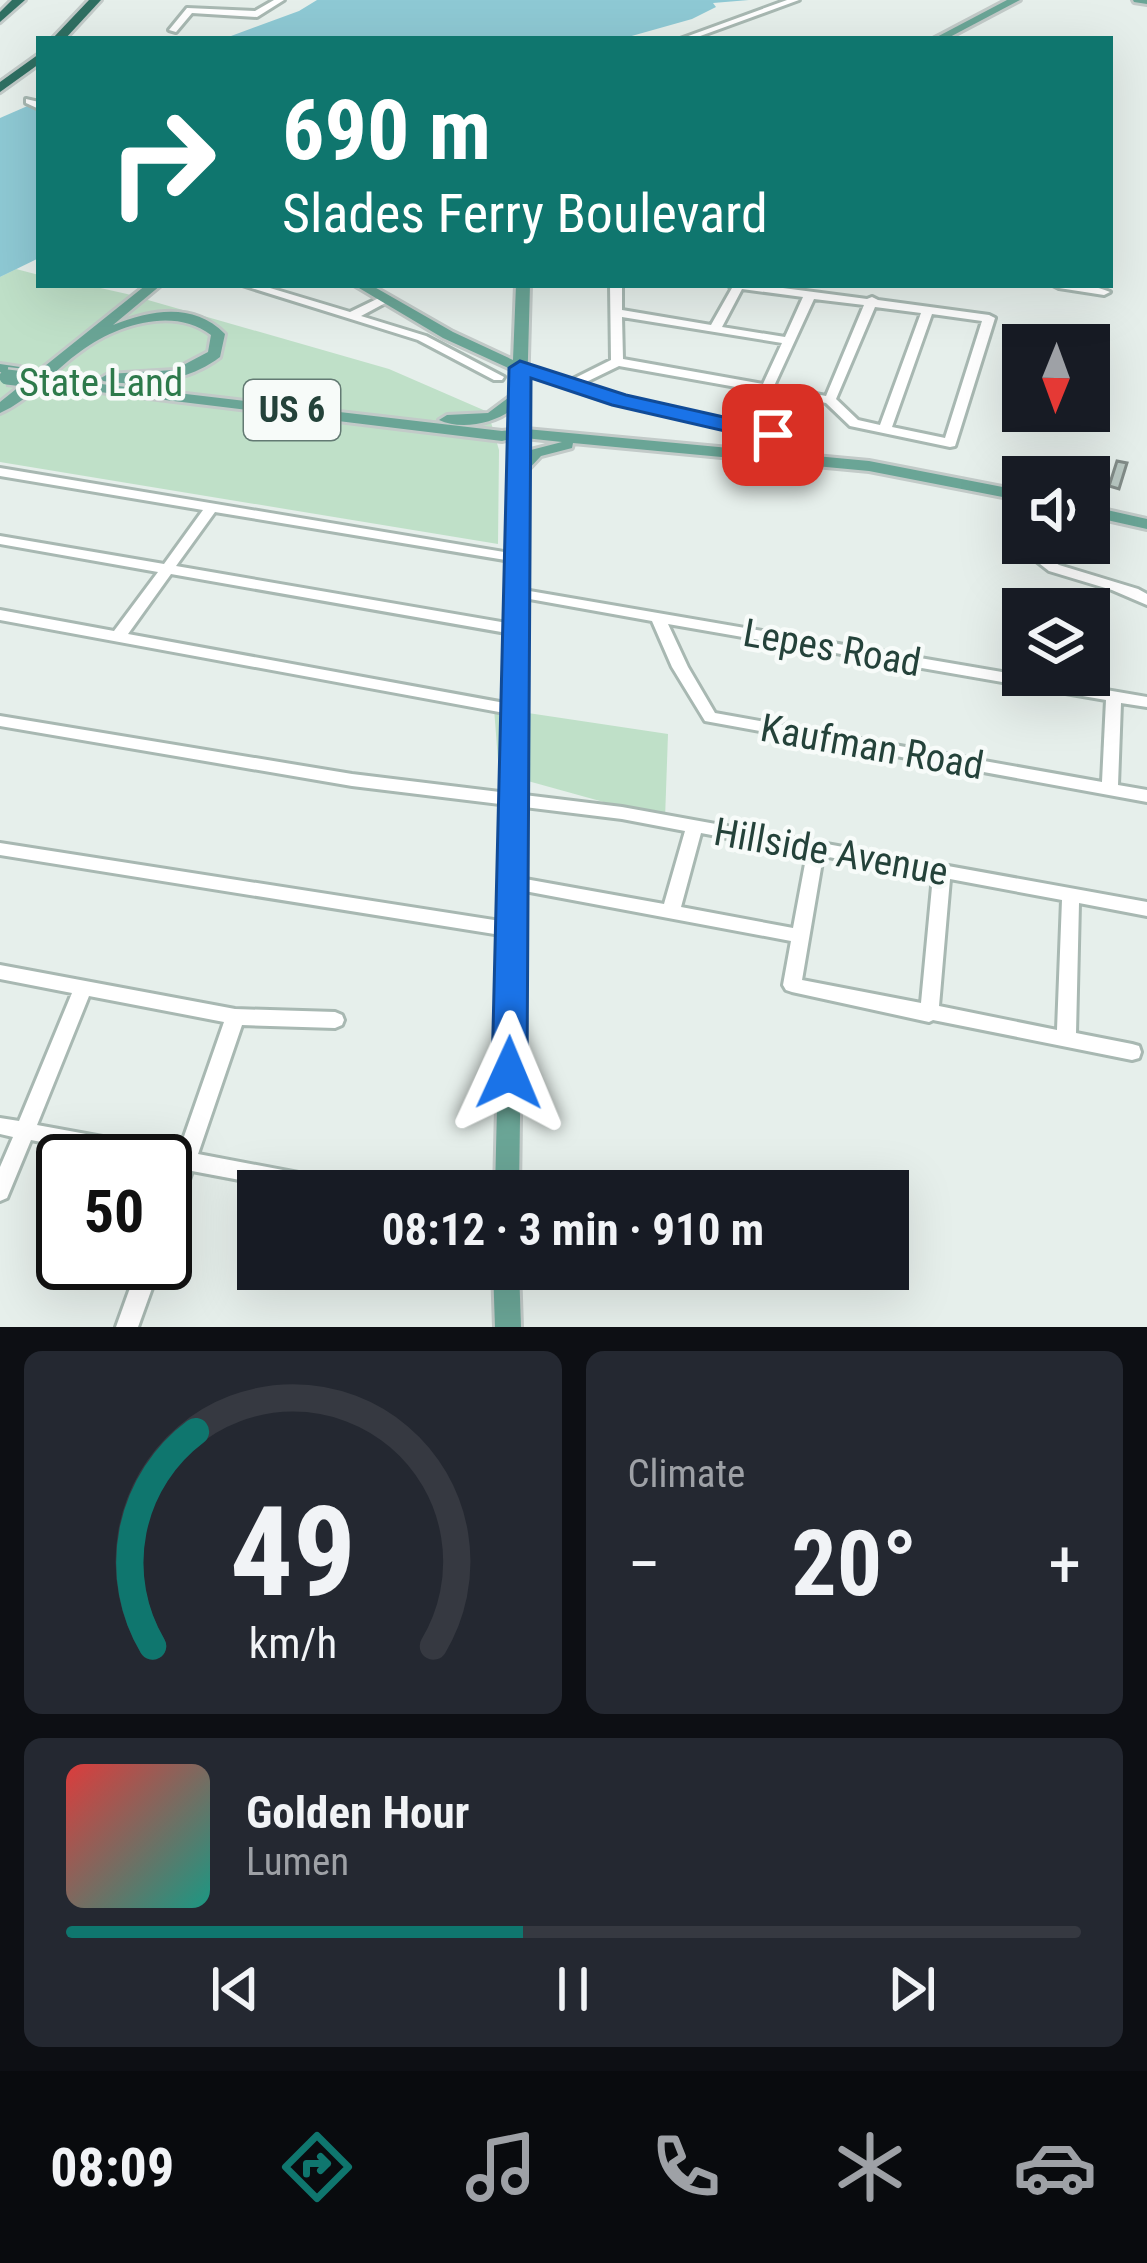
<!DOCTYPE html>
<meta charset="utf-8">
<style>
:root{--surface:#171b24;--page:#242831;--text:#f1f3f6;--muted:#9ea1a6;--line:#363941;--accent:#0f766e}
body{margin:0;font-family:"Roboto Condensed",sans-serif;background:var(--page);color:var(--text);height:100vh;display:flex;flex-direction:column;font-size:45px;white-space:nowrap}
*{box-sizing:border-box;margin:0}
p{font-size:39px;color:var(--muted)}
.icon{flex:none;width:66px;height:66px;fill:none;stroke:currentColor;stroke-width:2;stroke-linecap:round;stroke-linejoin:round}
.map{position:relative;height:1327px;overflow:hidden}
.panel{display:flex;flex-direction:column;gap:24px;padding:24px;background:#0d0f14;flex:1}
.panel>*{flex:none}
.hud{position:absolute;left:36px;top:36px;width:1077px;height:252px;border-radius:0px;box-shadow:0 12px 48px #0002;background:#0f766e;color:#fff;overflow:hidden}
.needle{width:78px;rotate:181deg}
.tools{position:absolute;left:1002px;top:324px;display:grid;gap:24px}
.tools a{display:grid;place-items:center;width:108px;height:108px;border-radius:0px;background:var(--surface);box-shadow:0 12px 48px #0002;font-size:60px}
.speed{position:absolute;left:36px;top:1134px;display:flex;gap:24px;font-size:60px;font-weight:700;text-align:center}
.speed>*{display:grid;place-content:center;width:156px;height:156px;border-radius:50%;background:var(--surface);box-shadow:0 12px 48px #0002;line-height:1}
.speed .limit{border:6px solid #111;border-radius:18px;background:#fff;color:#111}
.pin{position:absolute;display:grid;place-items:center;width:102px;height:102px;color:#fff;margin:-51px;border-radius:24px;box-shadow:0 6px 18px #0006}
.me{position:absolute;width:132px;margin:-66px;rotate:1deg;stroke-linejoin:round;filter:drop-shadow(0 0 9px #0008)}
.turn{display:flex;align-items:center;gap:42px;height:252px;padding:0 48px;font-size:54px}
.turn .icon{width:156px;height:156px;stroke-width:2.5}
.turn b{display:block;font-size:84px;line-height:102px}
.big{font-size:90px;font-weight:700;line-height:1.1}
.panel .card{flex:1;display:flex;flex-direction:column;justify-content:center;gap:18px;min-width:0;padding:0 42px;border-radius:18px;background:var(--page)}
.panel .dial{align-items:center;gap:0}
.dial svg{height:312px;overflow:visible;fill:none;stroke:var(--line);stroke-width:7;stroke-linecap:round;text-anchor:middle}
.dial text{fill:var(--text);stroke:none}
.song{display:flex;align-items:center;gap:36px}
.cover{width:144px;height:144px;border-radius:18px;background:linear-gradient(135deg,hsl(0 70% 55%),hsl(170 70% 35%))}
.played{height:12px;border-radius:6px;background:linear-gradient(90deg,var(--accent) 45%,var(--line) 45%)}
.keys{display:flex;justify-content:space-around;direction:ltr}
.heat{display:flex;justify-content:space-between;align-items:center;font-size:66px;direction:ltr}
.panel .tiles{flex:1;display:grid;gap:24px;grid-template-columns:1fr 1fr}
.card:last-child{grid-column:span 2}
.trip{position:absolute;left:237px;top:1170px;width:672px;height:120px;border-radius:0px;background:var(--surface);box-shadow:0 12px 48px #0002;font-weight:700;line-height:120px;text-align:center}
.dock{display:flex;height:192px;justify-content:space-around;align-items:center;background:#090b0e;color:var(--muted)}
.dock .icon{width:84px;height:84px}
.dock .on{color:var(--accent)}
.dock b{font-size:54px;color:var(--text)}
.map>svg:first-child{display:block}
.green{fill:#bfe0c8}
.water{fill:#8ec9d4}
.building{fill:#bbcac4;stroke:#838d89;stroke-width:3}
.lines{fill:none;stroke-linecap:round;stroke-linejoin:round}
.minor-casing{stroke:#a8b8b2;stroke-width:6}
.major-casing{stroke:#c2cac8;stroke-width:6}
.highway-casing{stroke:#c2cac8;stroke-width:6}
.minor{fill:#fff;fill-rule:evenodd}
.major{fill:#6aa596;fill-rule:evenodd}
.highway{fill:#2f6f62;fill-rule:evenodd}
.major-bridge-casing{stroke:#c2cac8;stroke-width:20;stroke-linecap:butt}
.major-bridge{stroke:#6aa596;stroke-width:15}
.route{fill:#1a73e8;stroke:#114b97;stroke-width:3}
.labels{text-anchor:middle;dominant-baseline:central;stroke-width:9;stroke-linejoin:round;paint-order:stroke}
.shield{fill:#f7fbf9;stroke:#637a73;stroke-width:3}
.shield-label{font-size:36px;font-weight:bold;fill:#24423a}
.park-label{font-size:39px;fill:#2d7a4b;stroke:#f7fbf9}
.street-label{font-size:39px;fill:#24423a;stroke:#f7fbf9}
</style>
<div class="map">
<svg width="1147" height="1327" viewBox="0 0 1147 1327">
<rect width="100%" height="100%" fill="#e6efeb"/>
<g class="green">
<polygon points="16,269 39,275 39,285 87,285 127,294 389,369 488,412 499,450 498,544 0,462 0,277"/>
<polygon points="494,708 668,734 665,819 499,773"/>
</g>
<g class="water">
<polygon points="317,0 749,0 713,3 716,7 692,19 621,39 231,36 299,11"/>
<polygon points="39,101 39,258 0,277 0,118"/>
</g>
<polygon class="building" points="1117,461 1127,463 1119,489 1109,486"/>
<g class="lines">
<g class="minor-casing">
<g id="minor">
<polygon points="274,0 284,0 257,17 192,13 176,32 169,30 187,8 255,11"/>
<polygon points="787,0 799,0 692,39 680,39"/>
<polygon points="26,99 39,102 39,109 26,103"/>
<polygon points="242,285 260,285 350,312 381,297 389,297 389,301 361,316 426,336 504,377 502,380 494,380 418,340"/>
<path d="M610,285H622V310L711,325L732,288L728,285H760L867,299L872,297L878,300L989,315L995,318L955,446L950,447L850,426L826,403L804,399L788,435L770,439L616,403L516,371L514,368L520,364L571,380L611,360ZM742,289L803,297L785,337L722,327ZM814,299L864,305L826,396L774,386ZM875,307L921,313L880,425L858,420L836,399ZM932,314L982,321L945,438L892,427ZM622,317L782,343L763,384L623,359ZM619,366L792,397L779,429L770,431L624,397L582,384Z"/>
<path d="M1053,285C1072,285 1093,284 1110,292L1104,295L1059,288Z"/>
<polygon points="0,468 522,555 524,558 517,562 215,512 176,566 518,625 525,630 518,635 171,574 128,634 516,705 524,710 516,715 0,620 0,610 114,631 158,572 0,544 0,536 164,564 203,510 0,476"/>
<polygon points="1023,508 1023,543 1029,543 1018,544 1011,532 1016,512"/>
<polygon points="1031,546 1059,565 1138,589 1147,594 1147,605 1112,590 1049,571 1026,553 1024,550 1026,547"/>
<path d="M518,589L1147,697V707L1121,703L1118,785L1147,790V802L705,721L672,667L652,621L513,596L511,593L513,590ZM668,624L1106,700L1102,782L715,713L688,667Z"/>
<path d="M0,716L352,774L622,807L1147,902V916L1079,903L1076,1033L1132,1044L1139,1046L1141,1052L1139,1058L1132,1060L933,1020L929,1022L792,992L786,990L783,985L791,941L514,889L508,888L505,883L508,878L514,877L664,904L685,831L622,819L352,786L0,726ZM701,833L807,853L793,928L681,907ZM823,856L933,876L921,1003L802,980ZM950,879L1062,900L1057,1030L939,1006Z"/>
<polygon points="0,843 513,923 519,925 522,930 519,935 513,937 0,855"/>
<path d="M0,965L235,1009L335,1012L342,1015L344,1020L342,1025L335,1028L242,1025L198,1154L346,1182L353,1185L356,1191H298L192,1171L175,1221L172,1228L165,1230V1191L173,1167L165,1166V1161H140L31,1140L7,1198L0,1201V1167L13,1137L0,1134V1118L19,1121L72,993L0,979ZM89,996L224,1022L179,1151L37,1125Z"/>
<polygon points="139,1263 161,1263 138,1327 116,1327"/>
</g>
</g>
<g class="major-casing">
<g id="major">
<polygon points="1007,0 1020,0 946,39 933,39"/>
<polygon points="1133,0 1147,0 1147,4 1134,2"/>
<path d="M146,285H161L113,325C152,310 193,302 225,334L220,357C187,382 143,387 103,381L101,378L108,374L174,370L208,352L211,335C174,306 116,325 81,351C54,370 30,400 0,413V402Z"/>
<path d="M354,285H371L453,332L513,360L516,285H530L526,429L869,461L1023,491V501L869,471L573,443L572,448L541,456L524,474L527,611L519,1191H495L509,611L510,439L502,441L67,388L60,384L67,380L502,431L510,430L511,410C493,424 460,430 439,420L447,415L488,413L512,395L513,370L443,338ZM525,438L562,442L531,450L525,456Z"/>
<polygon points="0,364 20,367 22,370 15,374 0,372"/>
<polygon points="1089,506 1147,519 1147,529 1089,516"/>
<polygon points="493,1269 519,1269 521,1327 495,1327"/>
</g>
</g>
<g class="highway-casing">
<g id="highway">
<polygon points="12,0 25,0 0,22 0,12"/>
<polygon points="89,0 101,0 65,39 52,39"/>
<polygon points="39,54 39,64 0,92 0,82"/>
</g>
</g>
<use href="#minor" class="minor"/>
<use href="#major" class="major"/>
<use href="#highway" class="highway"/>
<g class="major-bridge-casing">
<polyline id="major-bridge" points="7,377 67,384"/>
</g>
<use href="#major-bridge" class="major-bridge"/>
</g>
<polygon class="route" points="520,361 626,395 781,430 784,435 773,442 612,405 531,378 527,1073 521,1084 509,1088 497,1084 492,1073 509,368"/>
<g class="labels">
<rect class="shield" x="244" y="380" width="96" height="60" rx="9"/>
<g class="shield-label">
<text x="292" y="410">US 6</text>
</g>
<g class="park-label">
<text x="101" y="383">State Land</text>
</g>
<g class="street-label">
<text transform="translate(832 648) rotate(10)">Lepes Road</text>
<text transform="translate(872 747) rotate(10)">Kaufman Road</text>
<text transform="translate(831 852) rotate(10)">Hillside Avenue</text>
</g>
</g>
</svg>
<div class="tools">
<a><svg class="needle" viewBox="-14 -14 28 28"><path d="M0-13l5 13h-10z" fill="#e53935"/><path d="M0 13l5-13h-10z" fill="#9ea1a6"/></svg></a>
<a><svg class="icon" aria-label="sound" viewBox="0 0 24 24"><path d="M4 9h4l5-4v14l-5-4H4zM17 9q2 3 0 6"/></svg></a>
<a><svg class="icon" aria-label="layers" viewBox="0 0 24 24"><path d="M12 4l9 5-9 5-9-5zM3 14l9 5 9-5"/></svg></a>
</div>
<div class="speed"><div class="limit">50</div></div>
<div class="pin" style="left:773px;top:435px;background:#d93025"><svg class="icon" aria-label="arrive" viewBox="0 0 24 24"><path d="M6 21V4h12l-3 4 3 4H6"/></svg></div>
<svg class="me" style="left:509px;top:1073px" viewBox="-20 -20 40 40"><path d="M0-17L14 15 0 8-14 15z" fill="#1a73e8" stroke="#fff" stroke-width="4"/></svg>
<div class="trip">08:12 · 3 min · 910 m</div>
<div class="hud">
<div class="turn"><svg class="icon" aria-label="right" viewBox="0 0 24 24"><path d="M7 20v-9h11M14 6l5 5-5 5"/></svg><div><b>690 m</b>Slades Ferry Boulevard</div></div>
</div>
</div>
<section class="panel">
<div class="tiles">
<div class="card dial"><svg viewBox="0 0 100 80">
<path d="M14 69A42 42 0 1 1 86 69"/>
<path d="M14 69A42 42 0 0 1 25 14" stroke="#0f766e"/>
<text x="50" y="56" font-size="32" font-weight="700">49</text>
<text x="50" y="72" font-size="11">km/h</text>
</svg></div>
<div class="card"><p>Climate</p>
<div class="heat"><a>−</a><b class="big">20°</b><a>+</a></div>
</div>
<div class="card">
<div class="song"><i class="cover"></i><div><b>Golden Hour</b><p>Lumen</p></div></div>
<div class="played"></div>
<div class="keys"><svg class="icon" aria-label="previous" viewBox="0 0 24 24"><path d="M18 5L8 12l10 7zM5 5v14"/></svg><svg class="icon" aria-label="pause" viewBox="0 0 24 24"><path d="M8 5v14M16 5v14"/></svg><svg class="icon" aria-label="next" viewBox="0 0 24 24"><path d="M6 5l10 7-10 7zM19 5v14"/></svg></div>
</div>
</div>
</section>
<nav class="dock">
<b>08:09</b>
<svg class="icon on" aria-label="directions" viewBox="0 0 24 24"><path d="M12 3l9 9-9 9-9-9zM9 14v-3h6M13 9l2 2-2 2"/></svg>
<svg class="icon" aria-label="music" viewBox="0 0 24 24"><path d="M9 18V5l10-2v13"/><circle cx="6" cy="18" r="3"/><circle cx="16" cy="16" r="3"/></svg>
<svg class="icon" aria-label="phone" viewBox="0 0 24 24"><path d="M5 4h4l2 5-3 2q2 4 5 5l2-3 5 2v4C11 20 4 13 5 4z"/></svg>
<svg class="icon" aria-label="climate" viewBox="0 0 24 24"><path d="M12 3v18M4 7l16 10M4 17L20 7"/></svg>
<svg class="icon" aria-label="car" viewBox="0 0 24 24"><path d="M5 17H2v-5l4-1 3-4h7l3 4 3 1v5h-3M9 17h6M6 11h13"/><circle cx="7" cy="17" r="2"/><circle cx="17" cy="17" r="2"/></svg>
</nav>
